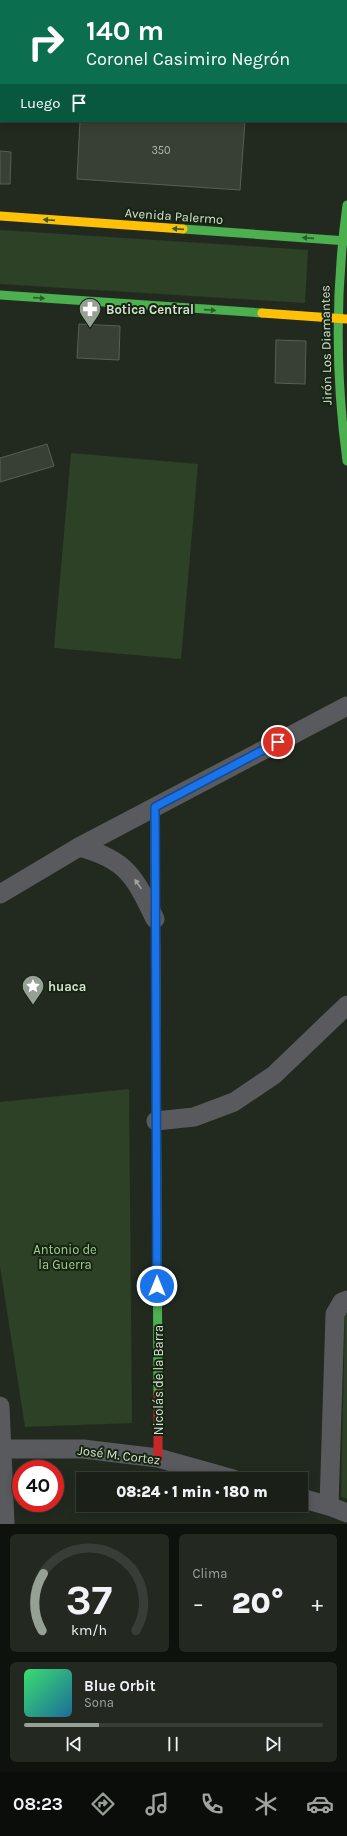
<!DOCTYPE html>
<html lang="es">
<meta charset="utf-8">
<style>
:root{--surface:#1a2018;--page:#232821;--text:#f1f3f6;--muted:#9fa3a2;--line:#383e37;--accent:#97a094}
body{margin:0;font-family:Karla,sans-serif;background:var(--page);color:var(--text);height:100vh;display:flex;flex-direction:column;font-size:15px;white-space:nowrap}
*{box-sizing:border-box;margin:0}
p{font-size:13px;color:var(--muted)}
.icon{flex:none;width:22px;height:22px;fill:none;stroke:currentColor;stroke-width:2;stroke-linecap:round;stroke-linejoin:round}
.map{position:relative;height:1524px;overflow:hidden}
.details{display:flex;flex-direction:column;gap:10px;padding:10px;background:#0e120d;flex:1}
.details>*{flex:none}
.hud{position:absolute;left:0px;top:0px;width:347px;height:122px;box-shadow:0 2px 10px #0003,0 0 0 1px var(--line);background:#0b6e4f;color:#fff;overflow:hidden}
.speed{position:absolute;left:12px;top:1460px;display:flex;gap:8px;font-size:20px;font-weight:700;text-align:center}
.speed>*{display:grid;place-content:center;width:52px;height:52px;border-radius:50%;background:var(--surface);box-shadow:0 2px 10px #0003,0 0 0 1px var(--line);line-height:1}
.speed .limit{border:6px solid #d22;background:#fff;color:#111}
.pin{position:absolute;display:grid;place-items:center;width:34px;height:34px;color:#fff;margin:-17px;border:2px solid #fff;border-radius:50%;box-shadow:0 1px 4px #0007}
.me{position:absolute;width:44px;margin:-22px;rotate:0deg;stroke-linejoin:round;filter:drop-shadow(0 0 3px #0008)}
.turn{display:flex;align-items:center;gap:14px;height:84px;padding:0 20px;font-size:18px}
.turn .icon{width:52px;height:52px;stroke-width:2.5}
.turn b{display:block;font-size:28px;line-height:34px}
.then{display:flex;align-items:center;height:38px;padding:0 20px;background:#0003;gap:8px;font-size:15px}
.big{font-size:30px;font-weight:800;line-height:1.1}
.details .widget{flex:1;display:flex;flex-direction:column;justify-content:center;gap:6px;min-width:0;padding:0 14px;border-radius:6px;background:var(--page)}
.details .dial{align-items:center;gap:0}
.dial svg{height:104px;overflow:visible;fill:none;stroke:var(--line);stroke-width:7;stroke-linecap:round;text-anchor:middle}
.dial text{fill:var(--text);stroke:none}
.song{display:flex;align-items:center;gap:12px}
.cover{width:48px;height:48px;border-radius:6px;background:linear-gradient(135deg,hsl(140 70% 55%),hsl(200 70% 35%))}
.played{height:4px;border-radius:2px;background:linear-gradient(90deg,var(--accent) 25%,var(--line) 25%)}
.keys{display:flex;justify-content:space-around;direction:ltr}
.heat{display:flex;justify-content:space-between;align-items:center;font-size:22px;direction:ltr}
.details .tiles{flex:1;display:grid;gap:10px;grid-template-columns:1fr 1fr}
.widget:last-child{grid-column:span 2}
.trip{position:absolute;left:76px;top:1472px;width:232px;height:40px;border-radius:0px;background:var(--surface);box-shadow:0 2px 10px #0003,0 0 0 1px var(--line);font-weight:800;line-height:40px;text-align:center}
.dock{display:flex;height:64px;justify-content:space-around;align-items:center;background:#0a0d0a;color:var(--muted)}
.dock .icon{width:28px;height:28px}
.dock .on{color:var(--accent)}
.dock b{font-size:18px;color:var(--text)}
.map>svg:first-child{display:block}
.green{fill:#2c4125}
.building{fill:#384035;stroke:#575e55}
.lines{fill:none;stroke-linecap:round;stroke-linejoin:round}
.street{stroke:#595a5d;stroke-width:19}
.fast{stroke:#4caf50;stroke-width:9}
.slow{stroke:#ffc107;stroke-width:9}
.jam{stroke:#c62828;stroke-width:9}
.oneway{fill:#2c5c2a}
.oneway2{fill:#9ea49e}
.route-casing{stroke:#114b97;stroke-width:10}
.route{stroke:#1a73e8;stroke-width:7}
.labels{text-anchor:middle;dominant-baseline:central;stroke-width:4;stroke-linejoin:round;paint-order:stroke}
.number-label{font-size:11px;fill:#aeb8ac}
.street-label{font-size:13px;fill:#d6e0d3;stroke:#162511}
.poi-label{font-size:13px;font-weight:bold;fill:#d6e0d3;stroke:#162511;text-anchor:start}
.park-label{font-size:13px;fill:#a2cc94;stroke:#162511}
</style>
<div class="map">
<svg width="347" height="1524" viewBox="0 0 347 1524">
<rect width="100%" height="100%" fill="#222a20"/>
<g class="green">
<polygon points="12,0 190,0 28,1"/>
<polygon points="0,230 308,250 305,303 0,284"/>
<polygon points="71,453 198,464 181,659 54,648"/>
<polygon points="129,1089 132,1423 25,1427 0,1266 0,1102"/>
<polygon points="345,1314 347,1314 347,1499 341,1497"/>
</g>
<g class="building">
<polygon points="80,121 245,121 240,190 77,179"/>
<polygon points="0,151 11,152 10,184 0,184"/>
<polygon points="79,324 120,326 119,360 77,358"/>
<polygon points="276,340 306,341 305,384 275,383"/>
<polygon points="47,444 54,466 0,482 0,458"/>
</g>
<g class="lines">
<g class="street">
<polyline points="201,1 201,0"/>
<polyline points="0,18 1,18"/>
<path d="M79,847C126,859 135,877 155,919"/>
<polyline points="0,894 79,847 347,706"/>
<polyline points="156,1121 194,1117 234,1102 274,1075 347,1005"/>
<polyline points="0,1406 5,1524"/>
<polyline points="2,1449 83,1449 158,1458 233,1479"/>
<polyline points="301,1498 329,1506 347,1513"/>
<polyline points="329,1506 335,1314 342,1302 347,1300"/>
</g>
<g class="fast">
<path d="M347,205C335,292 335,374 347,461"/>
<polyline points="183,229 347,241"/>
<polyline points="0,295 262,313"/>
<polyline points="156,1027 158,1394"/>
</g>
<g class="slow">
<polyline points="0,216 183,229"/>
<polyline points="262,313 347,319"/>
<polyline points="155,807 156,1027"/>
</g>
<polyline class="jam" points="158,1394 158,1458"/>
</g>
<defs><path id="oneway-solid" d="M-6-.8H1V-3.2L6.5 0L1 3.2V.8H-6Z"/></defs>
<g class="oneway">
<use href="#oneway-solid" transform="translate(49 220) rotate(-176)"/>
<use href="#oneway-solid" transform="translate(178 229) rotate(-176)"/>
<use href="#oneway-solid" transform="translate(308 238) rotate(-176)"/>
<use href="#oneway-solid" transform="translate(39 298) rotate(4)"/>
<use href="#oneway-solid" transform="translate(210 310) rotate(4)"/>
</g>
<use class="oneway2" href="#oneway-solid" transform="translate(138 884) rotate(-125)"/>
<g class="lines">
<g class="route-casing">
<polyline id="route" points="157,1286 155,807 278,742"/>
</g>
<use href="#route" class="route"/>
</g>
<defs>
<g id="pharmacy-pin" transform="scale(1.15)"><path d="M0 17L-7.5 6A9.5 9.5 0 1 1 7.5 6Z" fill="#97a094" stroke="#162511"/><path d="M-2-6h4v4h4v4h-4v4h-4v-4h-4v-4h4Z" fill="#fff"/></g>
<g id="sight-pin" transform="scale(1.15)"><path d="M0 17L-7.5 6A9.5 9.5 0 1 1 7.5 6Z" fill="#97a094" stroke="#162511"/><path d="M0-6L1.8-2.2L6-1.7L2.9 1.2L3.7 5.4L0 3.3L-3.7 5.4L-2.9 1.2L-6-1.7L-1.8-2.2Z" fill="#fff"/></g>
</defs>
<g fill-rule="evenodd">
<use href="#pharmacy-pin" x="90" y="309"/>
<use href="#sight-pin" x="33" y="986"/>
</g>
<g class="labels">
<g class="number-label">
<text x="161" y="150">350</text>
</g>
<g class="street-label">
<text transform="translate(174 216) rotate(4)">Avenida Palermo</text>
<text transform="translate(326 345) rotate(-91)">Jirón Los Diamantes</text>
<text transform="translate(158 1380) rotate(-90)">Nicolás de la Barra</text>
<text transform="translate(119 1455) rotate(7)">José M. Cortez</text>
</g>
<g class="poi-label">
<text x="106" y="309">Botica Central</text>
<text x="48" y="986">huaca</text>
</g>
<g class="park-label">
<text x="65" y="1249">Antonio de<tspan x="65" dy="15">la Guerra</tspan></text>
</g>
</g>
</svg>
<div class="speed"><div class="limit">40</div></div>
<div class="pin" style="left:278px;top:742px;background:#d93025"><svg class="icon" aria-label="arrive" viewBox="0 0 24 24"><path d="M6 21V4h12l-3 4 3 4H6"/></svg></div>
<svg class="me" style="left:157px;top:1286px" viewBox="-20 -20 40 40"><circle r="17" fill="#1a73e8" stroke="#fff" stroke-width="3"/><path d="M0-11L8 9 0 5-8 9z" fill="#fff"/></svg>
<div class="trip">08:24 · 1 min · 180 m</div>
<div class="hud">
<div class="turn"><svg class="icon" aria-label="right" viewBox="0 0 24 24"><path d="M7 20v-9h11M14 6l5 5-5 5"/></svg><div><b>140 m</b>Coronel Casimiro Negrón</div></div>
<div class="then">Luego<svg class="icon" aria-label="arrive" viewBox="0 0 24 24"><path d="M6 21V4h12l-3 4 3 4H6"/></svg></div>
</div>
</div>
<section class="details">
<div class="tiles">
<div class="widget dial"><svg viewBox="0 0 100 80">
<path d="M14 69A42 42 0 1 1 86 69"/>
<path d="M14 69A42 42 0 0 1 15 25" stroke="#97a094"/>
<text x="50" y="56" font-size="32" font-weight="700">37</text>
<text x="50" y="72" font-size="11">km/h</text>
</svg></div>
<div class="widget"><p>Clima</p>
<div class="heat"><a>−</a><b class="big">20°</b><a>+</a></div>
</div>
<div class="widget">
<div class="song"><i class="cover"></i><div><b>Blue Orbit</b><p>Sona</p></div></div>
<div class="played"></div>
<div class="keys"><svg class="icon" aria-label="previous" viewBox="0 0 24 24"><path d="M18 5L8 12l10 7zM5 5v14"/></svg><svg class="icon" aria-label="pause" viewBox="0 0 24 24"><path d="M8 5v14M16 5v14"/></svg><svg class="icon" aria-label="next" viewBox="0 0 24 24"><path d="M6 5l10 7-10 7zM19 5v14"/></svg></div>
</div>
</div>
</section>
<nav class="dock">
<b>08:23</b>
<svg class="icon on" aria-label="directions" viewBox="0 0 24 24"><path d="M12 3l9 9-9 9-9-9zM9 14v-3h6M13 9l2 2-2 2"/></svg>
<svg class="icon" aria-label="music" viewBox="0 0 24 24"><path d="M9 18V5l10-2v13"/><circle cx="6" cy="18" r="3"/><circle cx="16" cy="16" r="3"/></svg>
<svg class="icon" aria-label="phone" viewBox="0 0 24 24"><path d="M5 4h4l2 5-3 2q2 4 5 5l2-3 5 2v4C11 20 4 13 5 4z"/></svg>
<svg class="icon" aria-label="climate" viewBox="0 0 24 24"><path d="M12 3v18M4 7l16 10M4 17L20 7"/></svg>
<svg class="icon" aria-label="car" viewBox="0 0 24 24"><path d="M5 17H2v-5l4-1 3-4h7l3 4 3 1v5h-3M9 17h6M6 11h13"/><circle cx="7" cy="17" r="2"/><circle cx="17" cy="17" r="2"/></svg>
</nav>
